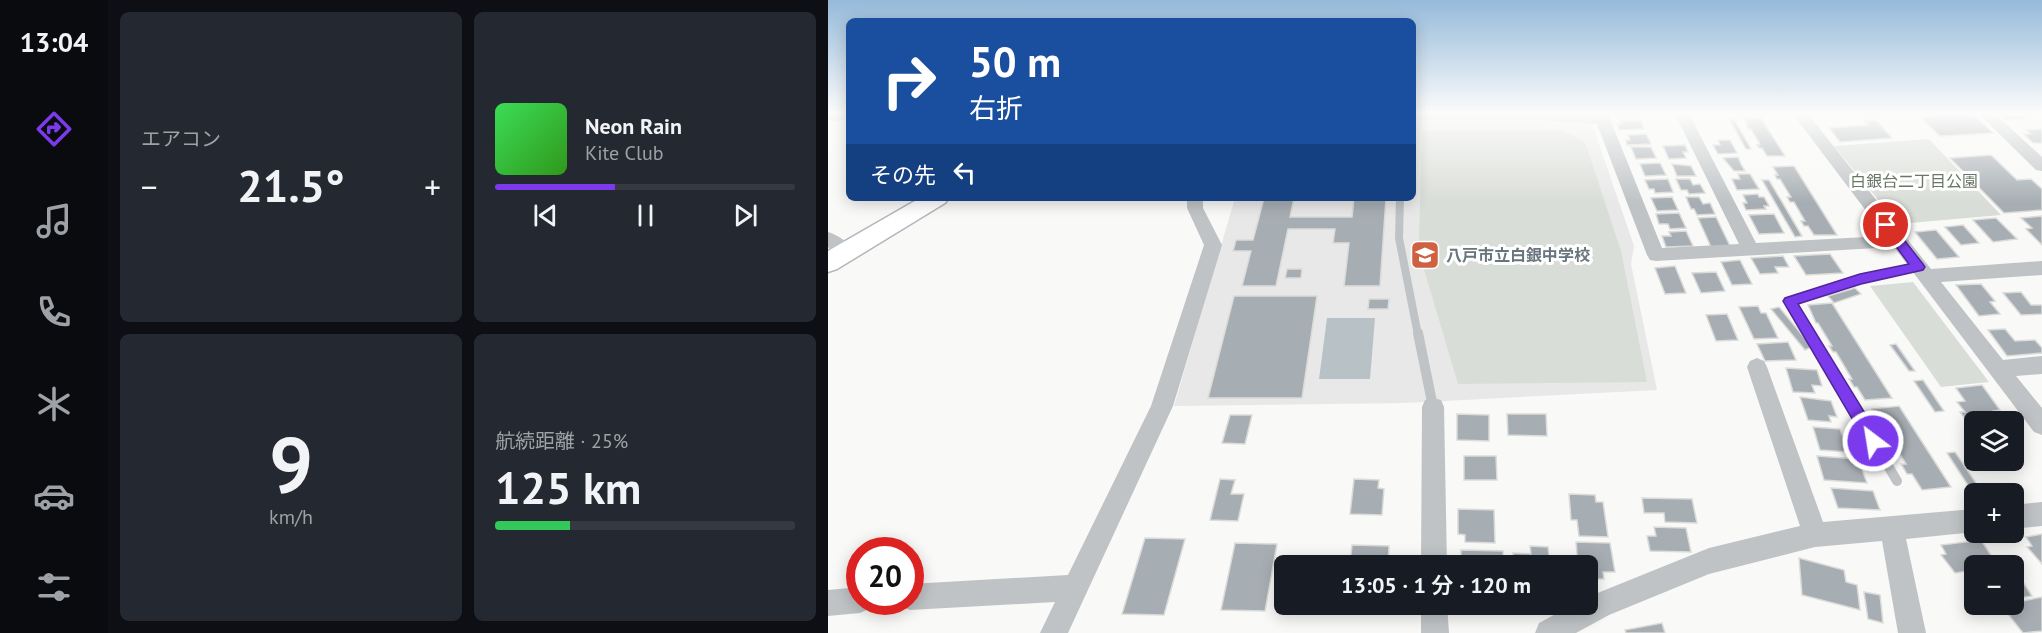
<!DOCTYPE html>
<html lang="ja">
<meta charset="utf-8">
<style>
:root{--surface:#171b24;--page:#242831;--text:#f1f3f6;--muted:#9ea1a6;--line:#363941;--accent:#7c3aed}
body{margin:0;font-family:"PT Sans","Noto Sans JP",sans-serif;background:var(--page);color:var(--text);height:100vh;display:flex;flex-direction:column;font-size:22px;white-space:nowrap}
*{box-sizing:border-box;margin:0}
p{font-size:20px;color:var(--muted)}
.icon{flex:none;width:33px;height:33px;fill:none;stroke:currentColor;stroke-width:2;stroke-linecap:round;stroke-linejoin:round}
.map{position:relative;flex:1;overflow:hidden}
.side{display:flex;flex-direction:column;gap:12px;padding:12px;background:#0d0f14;width:720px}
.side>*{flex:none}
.top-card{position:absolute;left:18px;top:18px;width:570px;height:183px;border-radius:9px;box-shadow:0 3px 15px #0003;background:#1a4fa0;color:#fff;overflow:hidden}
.controls{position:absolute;left:1136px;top:411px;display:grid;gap:12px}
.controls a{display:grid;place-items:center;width:60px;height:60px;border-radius:9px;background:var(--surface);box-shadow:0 3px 15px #0003;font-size:30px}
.speed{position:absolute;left:18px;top:537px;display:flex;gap:12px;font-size:30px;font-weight:700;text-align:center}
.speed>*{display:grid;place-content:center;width:78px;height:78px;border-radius:50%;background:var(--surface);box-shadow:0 3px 15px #0003;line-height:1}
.speed .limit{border:9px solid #d22;background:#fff;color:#111}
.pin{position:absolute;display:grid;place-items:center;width:51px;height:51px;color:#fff;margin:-26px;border:3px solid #fff;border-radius:50%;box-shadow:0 2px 6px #0007}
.me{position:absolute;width:66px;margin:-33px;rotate:329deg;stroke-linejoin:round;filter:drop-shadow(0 0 4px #0008)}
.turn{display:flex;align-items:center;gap:21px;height:126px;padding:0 24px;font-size:27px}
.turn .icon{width:78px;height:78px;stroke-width:2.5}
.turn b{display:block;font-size:42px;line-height:51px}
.then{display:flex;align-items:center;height:57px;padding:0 24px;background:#0003;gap:12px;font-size:22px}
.big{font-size:45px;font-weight:600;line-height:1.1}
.side .tile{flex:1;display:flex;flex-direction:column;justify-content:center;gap:9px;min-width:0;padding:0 21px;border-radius:9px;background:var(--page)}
.side .dial{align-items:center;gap:0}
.dial b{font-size:78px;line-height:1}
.song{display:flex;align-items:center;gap:18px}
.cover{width:72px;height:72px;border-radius:9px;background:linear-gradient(135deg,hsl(130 70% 55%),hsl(110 70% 35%))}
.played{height:6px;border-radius:3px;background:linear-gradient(90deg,var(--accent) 40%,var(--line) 40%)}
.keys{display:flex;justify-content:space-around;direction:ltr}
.heat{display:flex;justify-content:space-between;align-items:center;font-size:33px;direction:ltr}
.charge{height:9px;border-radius:4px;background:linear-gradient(90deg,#34c759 25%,var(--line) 0)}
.side .tiles{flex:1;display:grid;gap:12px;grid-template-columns:repeat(2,1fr)}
.trip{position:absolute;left:446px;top:555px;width:324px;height:60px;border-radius:9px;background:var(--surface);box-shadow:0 3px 15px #0003;font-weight:600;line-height:60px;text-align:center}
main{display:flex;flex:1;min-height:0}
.tab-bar{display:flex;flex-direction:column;width:108px;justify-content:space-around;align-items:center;background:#090b0e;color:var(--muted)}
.tab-bar .icon{width:42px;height:42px}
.tab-bar .current{color:var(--accent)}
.tab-bar b{font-size:27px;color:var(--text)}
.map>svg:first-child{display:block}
.built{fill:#e7e8e7}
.green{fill:#d9ddd7}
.water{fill:#b8c2c6}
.building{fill:#a7aeb3;stroke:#dbdbd9;stroke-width:1.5}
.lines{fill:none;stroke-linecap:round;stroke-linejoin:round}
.secondary-casing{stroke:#b1b7bb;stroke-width:3}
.lane-far1{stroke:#bfc3c6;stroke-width:8}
.lane{stroke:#bfc3c6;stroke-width:10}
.street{fill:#bfc3c6;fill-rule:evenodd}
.secondary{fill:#fff;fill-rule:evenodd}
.route{fill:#7c3aed;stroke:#51269a;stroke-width:1.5}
.labels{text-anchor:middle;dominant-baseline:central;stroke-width:6;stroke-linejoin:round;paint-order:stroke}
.park-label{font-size:16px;fill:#697766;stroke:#fff}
.poi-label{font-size:16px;font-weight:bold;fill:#67757e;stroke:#fff;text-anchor:start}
</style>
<main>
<nav class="tab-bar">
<b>13:04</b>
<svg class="icon current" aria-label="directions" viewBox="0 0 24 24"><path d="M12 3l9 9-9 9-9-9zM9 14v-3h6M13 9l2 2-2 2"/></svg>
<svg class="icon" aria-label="music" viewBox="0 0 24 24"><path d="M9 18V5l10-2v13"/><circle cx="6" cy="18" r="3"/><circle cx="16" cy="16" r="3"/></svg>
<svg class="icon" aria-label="phone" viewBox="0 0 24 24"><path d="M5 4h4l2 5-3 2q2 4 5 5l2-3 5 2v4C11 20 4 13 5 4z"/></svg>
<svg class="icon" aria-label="climate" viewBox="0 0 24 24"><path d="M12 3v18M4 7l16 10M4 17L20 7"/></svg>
<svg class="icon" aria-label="car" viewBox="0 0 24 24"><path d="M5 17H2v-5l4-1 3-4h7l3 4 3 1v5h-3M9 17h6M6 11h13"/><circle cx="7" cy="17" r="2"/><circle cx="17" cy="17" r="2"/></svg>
<svg class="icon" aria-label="filters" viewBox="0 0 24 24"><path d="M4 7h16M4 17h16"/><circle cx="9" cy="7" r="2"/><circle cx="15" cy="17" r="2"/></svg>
</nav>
<section class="side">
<div class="tiles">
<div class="tile"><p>エアコン</p>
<div class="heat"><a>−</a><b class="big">21.5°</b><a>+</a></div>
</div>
<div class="tile">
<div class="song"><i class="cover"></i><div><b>Neon Rain</b><p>Kite Club</p></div></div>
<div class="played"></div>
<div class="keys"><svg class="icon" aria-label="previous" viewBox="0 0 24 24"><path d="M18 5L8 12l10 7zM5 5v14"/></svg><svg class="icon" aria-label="pause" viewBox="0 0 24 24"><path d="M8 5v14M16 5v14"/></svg><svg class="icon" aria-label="next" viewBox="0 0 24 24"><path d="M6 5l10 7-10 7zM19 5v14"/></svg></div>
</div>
<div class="tile dial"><b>9</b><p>km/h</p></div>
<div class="tile"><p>航続距離 · 25%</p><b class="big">125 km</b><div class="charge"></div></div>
</div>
</section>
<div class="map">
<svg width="1214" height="633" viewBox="0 0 1214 633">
<rect width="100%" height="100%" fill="#f9f9f7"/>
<polygon class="built" points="585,119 662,121 707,119 764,124 806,246 803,264 829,390 577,403 346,406 407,198 585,198"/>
<g class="green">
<polygon points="733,130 757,142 793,251 819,382 630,384 595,266 591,241 594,131"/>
<polygon points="1101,139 1173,215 1070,224 1006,146"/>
<polygon points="1085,282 1161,382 1113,387 1042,286"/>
</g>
<polygon class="water" points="499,318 547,318 542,379 491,379"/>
<g class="building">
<polygon points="1104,114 1145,114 1165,133 1112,136 1092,117 1106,116"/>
<polygon points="1172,114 1192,114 1197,119 1178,120"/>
<polygon points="916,118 933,118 957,156 939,156 934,148 931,148 929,145 932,144 923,129 920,129"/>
<polygon points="901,119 906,119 923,149 918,149"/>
<polygon points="792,120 813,120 816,129 791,130 789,124 794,124"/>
<polygon points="1048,120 1064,138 1012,142 1001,128 1040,125 1036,121"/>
<polygon points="1214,129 1214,143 1205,143 1196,134 1203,134 1198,130"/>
<polygon points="818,134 823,144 799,145 798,140 802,140 800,135"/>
<polygon points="890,140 902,140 909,153 890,154 885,145 892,145"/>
<polygon points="857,145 860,152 855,152 858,158 841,159 835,146"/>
<polygon points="803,147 823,147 828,158 808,159"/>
<polygon points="1163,155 1189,180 1203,179 1214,189 1214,210 1176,213 1122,158"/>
<polygon points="910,157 913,164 917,171 906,171 895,158"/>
<polygon points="832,163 838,175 817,176 812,164"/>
<polygon points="844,164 863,166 868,176 849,176"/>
<polygon points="966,166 1009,235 986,235 980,226 976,226 973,221 977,221 966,202 962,202 959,197 963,197 952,179 949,179 947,175 950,175 945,167"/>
<polygon points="910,174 922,174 931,189 909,190 904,179 912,179"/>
<polygon points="840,179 845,192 827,193 826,189 821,189 817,180"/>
<polygon points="848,179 862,179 865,185 872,184 877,193 861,194 859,190 853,190"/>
<polygon points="934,180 941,180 974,236 967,237"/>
<polygon points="930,194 931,197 936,197 941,206 936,206 938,209 918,210 915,203 919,203 915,195"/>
<polygon points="844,197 850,210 829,211 823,198"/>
<polygon points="858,197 871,197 875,204 882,203 887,214 869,215 866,209 863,209"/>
<polygon points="436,198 466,198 462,217 524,217 526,198 558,198 552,286 516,286 521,243 505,243 507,229 460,229 448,286 414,286 423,251 405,251 408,240 425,240"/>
<polygon points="851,213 858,228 842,229 840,224 831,224 828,214"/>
<polygon points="946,214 956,233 931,234 921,215"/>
<polygon points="1214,216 1214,245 1198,229 1204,228 1193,218"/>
<polygon points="888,217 902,246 883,247 870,218"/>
<polygon points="1168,218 1189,239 1165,242 1145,220"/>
<polygon points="1135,225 1151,243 1133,245 1117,227"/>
<polygon points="1108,230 1131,257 1109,259 1087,232"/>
<polygon points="858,231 865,246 838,247 834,236 843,236 841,232"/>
<polygon points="1002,254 1015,273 978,275 966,256"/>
<polygon points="955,256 961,267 947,267 950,273 932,274 923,258"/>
<polygon points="912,260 924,284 904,285 893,262"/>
<polygon points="847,266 858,293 837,294 827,268"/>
<polygon points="459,269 474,269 473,278 457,278"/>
<polygon points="888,272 897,291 873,293 864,273"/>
<polygon points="1153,284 1167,301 1162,302 1172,314 1151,316 1128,285"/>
<polygon points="1027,288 1033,294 1006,303 1000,296"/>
<polygon points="1193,292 1203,305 1214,305 1214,314 1193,315 1175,293"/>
<polygon points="406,296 489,296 474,398 380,398"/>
<polygon points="541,299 561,299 560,309 540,309"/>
<polygon points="1004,303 1064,398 1037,400 1029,387 1026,387 1021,379 1024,379 1008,352 1005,352 1001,346 1004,346 990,323 988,323 980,305"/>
<polygon points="930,306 933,313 938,313 950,338 926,339 911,307"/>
<polygon points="951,307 984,347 977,350 943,309"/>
<polygon points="899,314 910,340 888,341 878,315"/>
<polygon points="1177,329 1187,341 1207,340 1214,348 1214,353 1179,356 1160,330"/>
<polygon points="960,342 968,360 937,361 929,344"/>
<polygon points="1068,344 1087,371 1081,371 1062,345"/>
<polygon points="958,368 989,370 994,386 984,385 987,393 965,392"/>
<polygon points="1095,380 1116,411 1107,412 1086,381"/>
<polygon points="1154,385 1172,410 1165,411 1170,418 1162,419 1164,422 1146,422 1146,431 1132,412 1137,412 1129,402 1137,401 1128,388"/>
<polygon points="972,397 1003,401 1009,417 1001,416 1003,422 980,420"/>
<polygon points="1071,406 1123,487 1094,490 1084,474 1079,474 1073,464 1078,464 1058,431 1054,432 1050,424 1054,424 1044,409"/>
<polygon points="629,414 661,415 661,441 629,440"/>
<polygon points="679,414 718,414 719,436 680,435"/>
<polygon points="402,415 424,415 417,444 394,443"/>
<polygon points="985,427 1012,429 1020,452 992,450"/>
<polygon points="1033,433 1053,466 1046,467 1026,434"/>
<polygon points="1127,452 1152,489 1143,490 1119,453"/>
<polygon points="636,456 668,456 669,480 636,480"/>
<polygon points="989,456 1030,459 1039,483 996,480"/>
<polygon points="392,479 407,480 403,494 416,494 410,521 382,520"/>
<polygon points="526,479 551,480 550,488 556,489 554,515 522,514"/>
<polygon points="1003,488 1045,491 1052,510 1010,508"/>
<polygon points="741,494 767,495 768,502 775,502 780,537 751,536 749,520 743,520"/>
<polygon points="814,498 864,499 869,523 837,522 836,513 816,513"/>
<polygon points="630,509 666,510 667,543 637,542 637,535 630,534"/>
<polygon points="826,527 858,528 863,552 822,551 819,536 828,536"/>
<polygon points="1214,534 1214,564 1199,547 1204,546 1198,537"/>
<polygon points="317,538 357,539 336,615 294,614"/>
<polygon points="1153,540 1170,566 1146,566 1146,570 1127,573 1113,555 1118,554 1113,545"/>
<polygon points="748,542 782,543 787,572 775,572 776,579 759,579 759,566 750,566"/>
<polygon points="407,543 449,544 437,611 393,610"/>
<polygon points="524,545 561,546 560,566 522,566"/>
<polygon points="702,546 720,547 722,566 686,566 685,553 703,554"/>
<polygon points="633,550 675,551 675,566 633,566"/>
<polygon points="971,558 1016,570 1018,582 1029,585 1032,610 974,595"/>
<polygon points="1185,567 1204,596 1185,599"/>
<polygon points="1036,592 1052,595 1055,623 1040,619"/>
<polygon points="1214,597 1214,631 1195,633 1180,614 1185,613 1180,604"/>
<polygon points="517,604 557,604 557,608 517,607"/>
<polygon points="834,623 837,633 798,633 797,630"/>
</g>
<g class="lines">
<g class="secondary-casing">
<polygon id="secondary" points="92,198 121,198 117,203 9,269 0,272 0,251"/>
</g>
<g class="lane-far1">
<polyline points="572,198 571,238 590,335"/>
<polyline points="982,335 962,301 1032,279 1090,267"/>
</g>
<g class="lane">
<polyline points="590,333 605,407"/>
<polyline points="981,333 1069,481"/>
</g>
<g class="street">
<polygon points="0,114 21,114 21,120 0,121"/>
<polygon points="585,114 780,114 834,248 911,244 847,114 861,114 928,243 1057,236 965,114 980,114 1103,269 1214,261 1214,275 1113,282 1175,360 1214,356 1214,374 1188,376 1214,408 1214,435 1206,432 1066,247 828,261 822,260 819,255 769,124 709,120 585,120"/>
<polygon points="1151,114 1167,114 1214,157 1214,171 1208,170"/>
<polygon points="359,198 375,198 375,208 394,245 345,406 240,633 212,633 227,602 82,610 73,606 71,602 82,602 82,584 240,575 323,406 376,245 359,208"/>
<path d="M0,232C10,235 22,243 27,252L24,257C14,260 8,254 0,247Z"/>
<polygon points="929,358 936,361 939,367 995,522 1146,509 1147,532 1078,539 1098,633 1070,633 1054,541 987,547 881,574 781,615 748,633 707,633 711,623 746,604 759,604 759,598 772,592 881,548 972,526 919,367 922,361"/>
<polygon points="605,398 613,400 616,407 619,566 593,566 594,407 597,400"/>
<polygon points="1214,502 1214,526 1185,529 1185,505"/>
<polygon points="32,587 32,602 45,602 41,609 32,613 0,616 0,590"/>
<polygon points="593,604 619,604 621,633 593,633"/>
</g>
<use href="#secondary" class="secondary"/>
</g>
<linearGradient id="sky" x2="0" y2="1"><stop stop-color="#95bada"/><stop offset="0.56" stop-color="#fcfcfb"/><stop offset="1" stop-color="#fcfcfb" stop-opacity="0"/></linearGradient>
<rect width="1214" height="203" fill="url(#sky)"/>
<polygon class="route" points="1058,221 1062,222 1095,264 1097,267 1095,270 1033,284 970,304 1051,436 1053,441 1051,446 1045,448 1040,446 955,301 957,298 1032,274 1081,264 1052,225"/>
<defs>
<g id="school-square" transform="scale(1.5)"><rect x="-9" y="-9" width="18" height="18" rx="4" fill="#cf6042" stroke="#fff"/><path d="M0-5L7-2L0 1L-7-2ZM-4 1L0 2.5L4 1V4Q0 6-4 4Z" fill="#fff"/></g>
</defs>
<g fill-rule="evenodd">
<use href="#school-square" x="597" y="255"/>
</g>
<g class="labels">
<g class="park-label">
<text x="1086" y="181">白銀台二丁目公園</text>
</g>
<g class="poi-label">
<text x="618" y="255">八戸市立白銀中学校</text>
</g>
</g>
</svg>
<div class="controls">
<a><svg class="icon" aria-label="layers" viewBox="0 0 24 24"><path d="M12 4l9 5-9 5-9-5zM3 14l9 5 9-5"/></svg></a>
<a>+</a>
<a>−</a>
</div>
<div class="speed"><div class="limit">20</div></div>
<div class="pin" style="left:1058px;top:225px;background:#d93025"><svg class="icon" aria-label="arrive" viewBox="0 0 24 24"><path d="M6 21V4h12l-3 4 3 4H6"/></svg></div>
<svg class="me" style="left:1045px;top:441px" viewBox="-20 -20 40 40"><circle r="17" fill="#7c3aed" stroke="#fff" stroke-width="3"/><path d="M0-11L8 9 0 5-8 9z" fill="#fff"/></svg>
<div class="trip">13:05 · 1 分 · 120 m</div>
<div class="top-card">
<div class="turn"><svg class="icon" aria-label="right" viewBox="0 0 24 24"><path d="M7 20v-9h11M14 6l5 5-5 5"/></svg><div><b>50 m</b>右折</div></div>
<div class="then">その先<svg class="icon" aria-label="left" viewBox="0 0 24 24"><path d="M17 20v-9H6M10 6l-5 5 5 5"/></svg></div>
</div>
</div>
</main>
